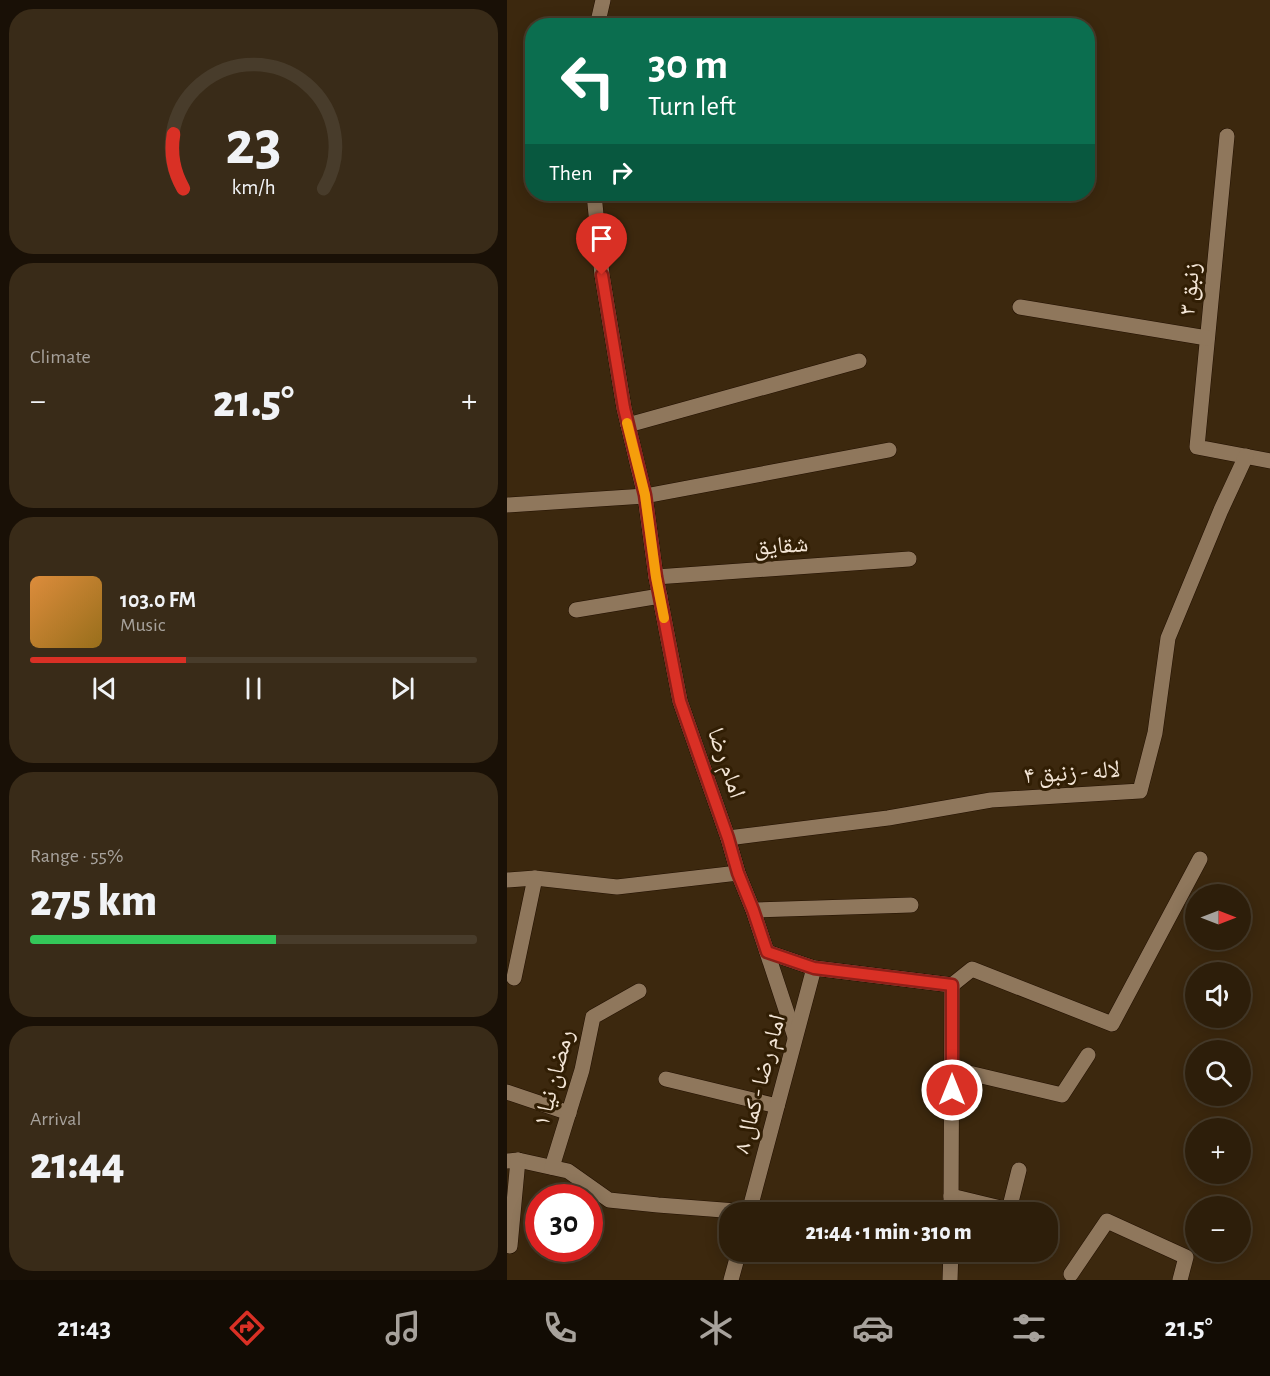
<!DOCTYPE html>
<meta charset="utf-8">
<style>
:root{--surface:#2d1e0a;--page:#392b18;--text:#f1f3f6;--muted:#a7a29c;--line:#483c2b;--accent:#d93025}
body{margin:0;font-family:"Alegreya Sans","Noto Naskh Arabic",sans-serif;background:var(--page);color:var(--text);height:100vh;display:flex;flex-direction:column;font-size:22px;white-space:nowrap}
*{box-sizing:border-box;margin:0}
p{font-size:20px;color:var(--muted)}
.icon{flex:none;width:33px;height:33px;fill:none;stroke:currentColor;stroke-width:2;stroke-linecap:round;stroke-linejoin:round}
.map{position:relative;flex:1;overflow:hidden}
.details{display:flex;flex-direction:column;gap:9px;padding:9px;background:#191006;width:507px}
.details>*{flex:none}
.guide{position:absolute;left:18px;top:18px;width:570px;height:183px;border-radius:24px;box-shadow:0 3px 15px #0003,0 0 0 2px var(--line);background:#0b6e4f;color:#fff;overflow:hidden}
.needle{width:39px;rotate:90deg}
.fabs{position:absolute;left:678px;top:884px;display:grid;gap:12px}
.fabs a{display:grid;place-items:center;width:66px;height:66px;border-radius:50%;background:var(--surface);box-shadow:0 3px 15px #0003,0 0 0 2px var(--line);font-size:30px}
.speed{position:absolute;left:18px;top:1184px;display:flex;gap:12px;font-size:30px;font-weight:700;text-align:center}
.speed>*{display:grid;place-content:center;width:78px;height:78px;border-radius:50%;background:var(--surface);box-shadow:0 3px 15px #0003,0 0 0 2px var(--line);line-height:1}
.speed .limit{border:9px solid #d22;background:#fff;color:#111}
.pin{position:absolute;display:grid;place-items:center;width:51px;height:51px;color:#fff;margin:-62px -26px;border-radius:50% 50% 50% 0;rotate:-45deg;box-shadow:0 0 6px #0007}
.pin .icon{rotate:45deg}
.me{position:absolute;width:66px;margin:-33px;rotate:0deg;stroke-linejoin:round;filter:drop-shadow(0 0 4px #0008)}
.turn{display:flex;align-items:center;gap:21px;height:126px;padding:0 24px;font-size:27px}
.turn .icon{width:78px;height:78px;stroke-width:2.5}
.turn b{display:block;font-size:42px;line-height:51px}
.then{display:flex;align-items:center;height:57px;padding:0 24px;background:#0003;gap:12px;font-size:22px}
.big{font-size:45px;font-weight:800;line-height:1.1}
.details .widget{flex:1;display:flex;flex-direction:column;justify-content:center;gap:9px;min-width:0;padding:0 21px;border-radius:24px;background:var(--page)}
.details .dial{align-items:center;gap:0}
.dial svg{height:156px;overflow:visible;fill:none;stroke:var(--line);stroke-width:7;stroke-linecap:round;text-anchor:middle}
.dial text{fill:var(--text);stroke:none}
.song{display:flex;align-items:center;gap:18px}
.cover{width:72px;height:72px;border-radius:9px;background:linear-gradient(135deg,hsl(30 70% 55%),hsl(40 70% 35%))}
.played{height:6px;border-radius:3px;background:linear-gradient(90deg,var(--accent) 35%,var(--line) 35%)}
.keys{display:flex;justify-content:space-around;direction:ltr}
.heat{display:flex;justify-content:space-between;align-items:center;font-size:33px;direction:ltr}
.charge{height:9px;border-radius:4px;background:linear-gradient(90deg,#34c759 55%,var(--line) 0)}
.trip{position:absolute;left:212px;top:1202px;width:339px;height:60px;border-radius:24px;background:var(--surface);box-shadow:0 3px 15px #0003,0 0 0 2px var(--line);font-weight:800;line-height:60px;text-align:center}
.menu{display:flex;height:96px;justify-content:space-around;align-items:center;background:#120c04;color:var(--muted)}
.menu .icon{width:42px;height:42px}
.menu .selected{color:var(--accent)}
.menu b{font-size:27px;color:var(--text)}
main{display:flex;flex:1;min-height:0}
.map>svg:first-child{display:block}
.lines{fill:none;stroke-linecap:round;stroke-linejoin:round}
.minor-casing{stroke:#221000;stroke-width:16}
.minor{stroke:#8f775c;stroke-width:15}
.route-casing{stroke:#8d1f18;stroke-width:15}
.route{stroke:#d93025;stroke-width:10}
.slow{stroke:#f59e0b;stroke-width:10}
.labels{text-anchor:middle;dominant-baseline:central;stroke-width:6;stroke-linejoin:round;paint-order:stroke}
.street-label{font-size:24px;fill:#f3e5d6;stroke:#311e04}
</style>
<main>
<section class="details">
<div class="widget dial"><svg viewBox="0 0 100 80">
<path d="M14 69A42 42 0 1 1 86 69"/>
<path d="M14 69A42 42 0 0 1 9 41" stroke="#d93025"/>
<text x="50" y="56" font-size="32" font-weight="700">23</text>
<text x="50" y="72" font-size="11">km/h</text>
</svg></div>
<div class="widget"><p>Climate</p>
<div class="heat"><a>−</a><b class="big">21.5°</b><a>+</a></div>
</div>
<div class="widget">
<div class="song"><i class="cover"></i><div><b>103.0 FM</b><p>Music</p></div></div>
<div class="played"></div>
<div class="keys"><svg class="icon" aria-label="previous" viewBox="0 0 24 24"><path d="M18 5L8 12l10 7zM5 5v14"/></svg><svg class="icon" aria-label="pause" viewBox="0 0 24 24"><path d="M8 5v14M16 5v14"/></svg><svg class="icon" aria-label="next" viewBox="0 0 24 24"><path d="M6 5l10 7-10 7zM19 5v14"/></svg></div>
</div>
<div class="widget"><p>Range · 55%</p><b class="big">275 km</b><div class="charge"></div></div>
<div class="widget"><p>Arrival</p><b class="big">21:44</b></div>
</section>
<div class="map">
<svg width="763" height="1280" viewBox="0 0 763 1280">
<rect width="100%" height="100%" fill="#3c280e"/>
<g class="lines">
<g class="minor-casing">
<g id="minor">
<polyline points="90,26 96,0"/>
<polyline points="720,136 690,447 763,461"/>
<polyline points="87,194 95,275 117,408 138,496 149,577 173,701 221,838 231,873 246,910 288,1037"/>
<polyline points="513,307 700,338"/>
<polyline points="121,425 352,361"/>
<polyline points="0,505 138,496 382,450"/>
<polyline points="149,577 402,559"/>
<polyline points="69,610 153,596"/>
<polyline points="221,838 381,818 484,800 633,791 648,733 661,638 714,510 739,456"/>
<polyline points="0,880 28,878 110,887 231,873"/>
<polyline points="246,910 404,905"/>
<polyline points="260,952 307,968 445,985 465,969 605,1024 693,859"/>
<polyline points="7,978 28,878"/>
<polyline points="445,1069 555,1095 581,1055"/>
<polyline points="159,1079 270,1106"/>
<polyline points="0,1092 62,1113"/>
<polyline points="0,1161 11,1160 61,1171 102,1200 151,1205 242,1212"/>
<polyline points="45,1167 75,1070 86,1017 132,991"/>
<polyline points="444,1196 502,1210 512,1170"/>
<polyline points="242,1212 307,968"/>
<polyline points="444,1212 445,985"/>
<polyline points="3,1246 11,1160"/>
<polyline points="564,1274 600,1221 679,1257 673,1280"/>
<polyline points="224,1280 232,1251"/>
<polyline points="443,1280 444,1251"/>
</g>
</g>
<use href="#minor" class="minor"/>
</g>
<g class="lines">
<g class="route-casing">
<polyline id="route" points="95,275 117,408 138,495 149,577 173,701 221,838 231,873 246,910 260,952 307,968 445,985 445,1090"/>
</g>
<use href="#route" class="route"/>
<polyline class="slow" points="120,423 138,495 149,577 157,618"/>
</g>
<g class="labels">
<g class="street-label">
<text transform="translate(683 289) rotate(-84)">زنبق ۳</text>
<text transform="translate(274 546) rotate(-4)">شقایق</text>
<text transform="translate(219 763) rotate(71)">امام رضا</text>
<text transform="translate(565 773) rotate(-4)">لاله - زنبق ۴</text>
<text transform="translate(47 1078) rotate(-75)">رمضان نیا ۱</text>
<text transform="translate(253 1084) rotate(-75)">امام رضا - کمال ۸</text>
</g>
</g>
</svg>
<div class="fabs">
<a><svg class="needle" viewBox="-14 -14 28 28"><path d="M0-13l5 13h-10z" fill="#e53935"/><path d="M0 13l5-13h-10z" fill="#a7a29c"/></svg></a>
<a><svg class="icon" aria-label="sound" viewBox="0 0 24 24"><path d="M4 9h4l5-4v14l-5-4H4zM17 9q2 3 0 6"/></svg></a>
<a><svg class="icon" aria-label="search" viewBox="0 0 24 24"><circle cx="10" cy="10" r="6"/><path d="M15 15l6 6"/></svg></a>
<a>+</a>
<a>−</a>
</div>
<div class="speed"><div class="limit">30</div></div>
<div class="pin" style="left:95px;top:275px;background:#d93025"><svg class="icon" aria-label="arrive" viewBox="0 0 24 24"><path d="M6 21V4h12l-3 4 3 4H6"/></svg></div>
<svg class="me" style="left:445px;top:1090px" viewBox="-20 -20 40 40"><circle r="17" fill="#d93025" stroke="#fff" stroke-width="3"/><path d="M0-11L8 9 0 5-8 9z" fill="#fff"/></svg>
<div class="trip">21:44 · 1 min · 310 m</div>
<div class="guide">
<div class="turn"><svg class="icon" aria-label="left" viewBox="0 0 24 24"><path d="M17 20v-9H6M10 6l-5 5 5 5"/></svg><div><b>30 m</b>Turn left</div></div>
<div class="then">Then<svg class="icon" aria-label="right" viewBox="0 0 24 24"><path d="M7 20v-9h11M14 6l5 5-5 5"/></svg></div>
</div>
</div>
</main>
<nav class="menu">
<b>21:43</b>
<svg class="icon selected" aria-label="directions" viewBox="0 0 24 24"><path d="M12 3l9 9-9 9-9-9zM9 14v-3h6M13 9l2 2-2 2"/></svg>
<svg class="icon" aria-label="music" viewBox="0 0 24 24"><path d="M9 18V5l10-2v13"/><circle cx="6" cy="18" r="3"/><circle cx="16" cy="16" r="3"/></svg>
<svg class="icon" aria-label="phone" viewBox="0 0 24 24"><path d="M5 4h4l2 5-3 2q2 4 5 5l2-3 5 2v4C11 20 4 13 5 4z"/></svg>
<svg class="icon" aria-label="climate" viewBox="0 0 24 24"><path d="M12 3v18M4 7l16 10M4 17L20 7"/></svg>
<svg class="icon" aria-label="car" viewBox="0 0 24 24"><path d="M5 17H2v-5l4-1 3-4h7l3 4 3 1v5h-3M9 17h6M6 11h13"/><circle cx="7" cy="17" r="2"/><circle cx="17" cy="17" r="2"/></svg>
<svg class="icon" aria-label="filters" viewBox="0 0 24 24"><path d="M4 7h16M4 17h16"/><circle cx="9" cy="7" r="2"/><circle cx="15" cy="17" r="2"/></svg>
<b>21.5°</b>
</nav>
